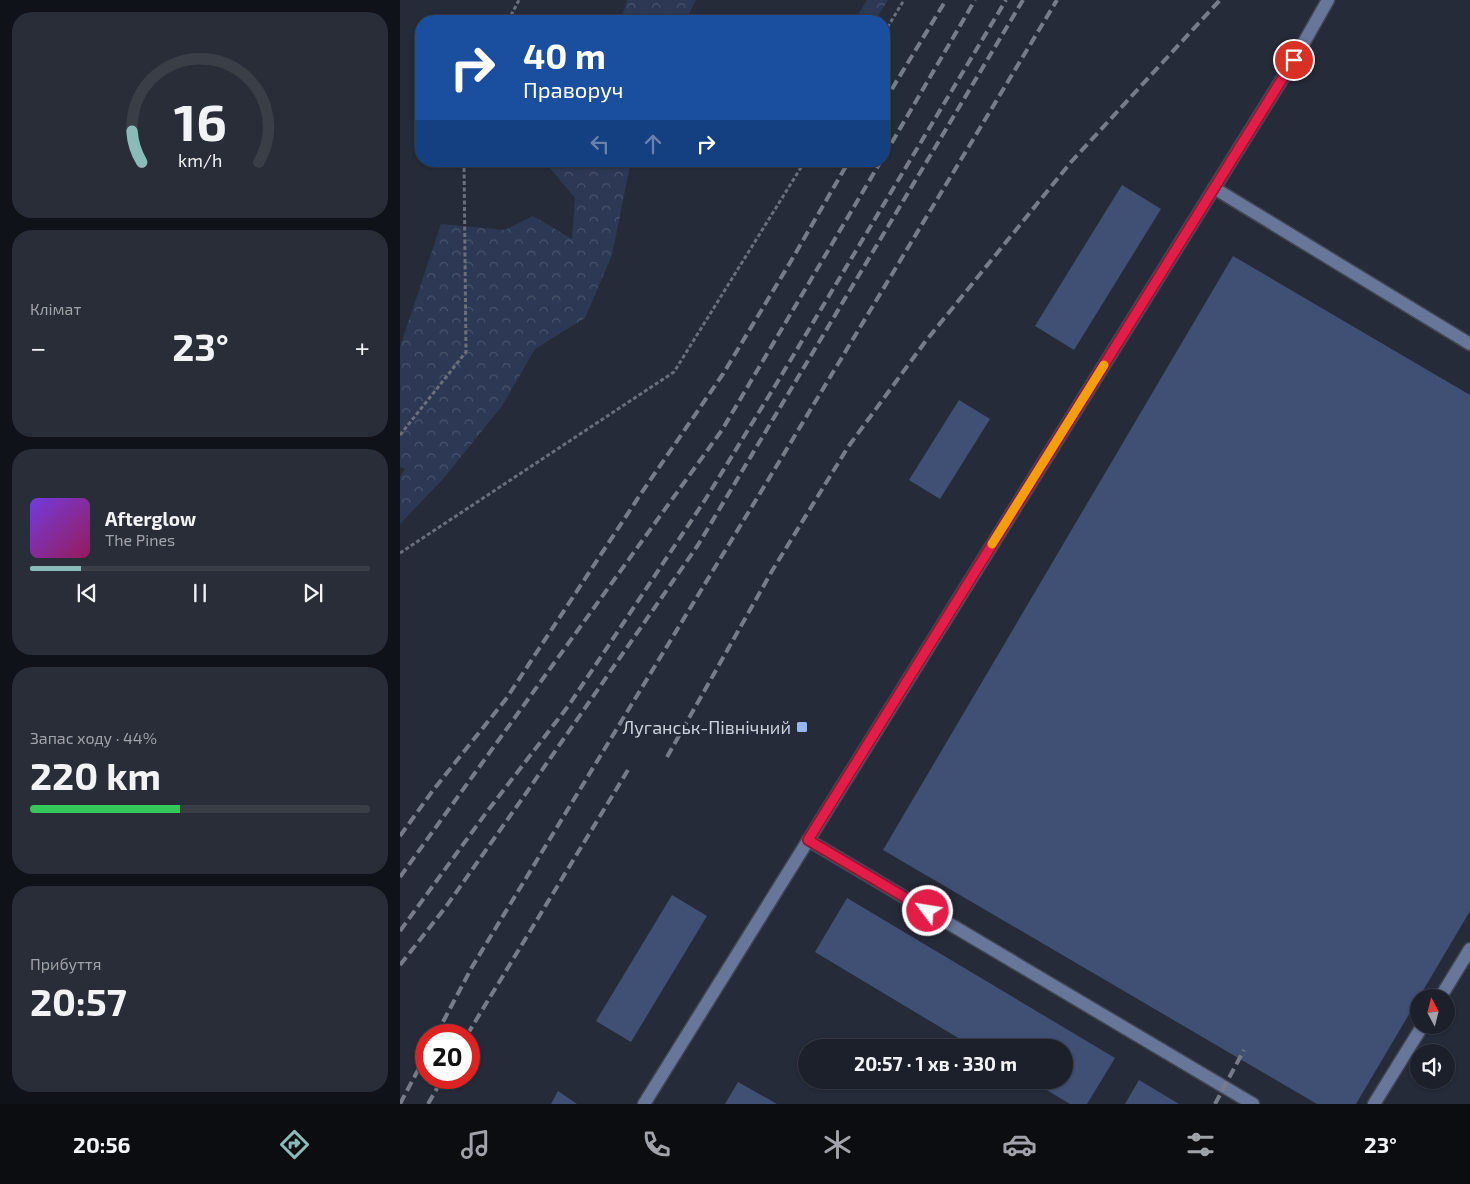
<!DOCTYPE html>
<html lang="uk">
<meta charset="utf-8">
<style>
:root{--surface:#1c202b;--page:#292d37;--text:#f1f3f6;--muted:#a0a3a9;--line:#3a3e47;--accent:#8bbbb9}
body{margin:0;font-family:"Exo 2",sans-serif;background:var(--page);color:var(--text);height:100vh;display:flex;flex-direction:column;font-size:19px;white-space:nowrap}
*{box-sizing:border-box;margin:0}
p{font-size:16px;color:var(--muted)}
.icon{flex:none;width:28px;height:28px;fill:none;stroke:currentColor;stroke-width:2;stroke-linecap:round;stroke-linejoin:round}
.map{position:relative;flex:1;overflow:hidden}
.sheet{display:flex;flex-direction:column;gap:12px;padding:12px;background:#0f1218;width:400px}
.sheet>*{flex:none}
.top-card{position:absolute;left:15px;top:15px;width:475px;height:152px;border-radius:20px;box-shadow:0 1px 4px #0004,0 0 0 1px var(--line);background:#1a4fa0;color:#fff;overflow:hidden}
.needle{width:32px;rotate:353deg}
.tools{position:absolute;left:1010px;top:989px;display:grid;gap:10px}
.tools a{display:grid;place-items:center;width:45px;height:45px;border-radius:50%;background:var(--surface);box-shadow:0 1px 4px #0004,0 0 0 1px var(--line);font-size:25px}
.speed{position:absolute;left:15px;top:1024px;display:flex;gap:10px;font-size:25px;font-weight:700;text-align:center}
.speed>*{display:grid;place-content:center;width:65px;height:65px;border-radius:50%;background:var(--surface);box-shadow:0 1px 4px #0004,0 0 0 1px var(--line);line-height:1}
.speed .limit{border:8px solid #d22;background:#fff;color:#111}
.pin{position:absolute;display:grid;place-items:center;width:42px;height:42px;color:#fff;margin:-21px;border:2px solid #fff;border-radius:50%;box-shadow:0 1px 5px #0007}
.me{position:absolute;width:55px;margin:-28px;rotate:301deg;stroke-linejoin:round;filter:drop-shadow(0 0 4px #0008)}
.turn{display:flex;align-items:center;gap:18px;height:105px;padding:0 25px;font-size:22px}
.turn .icon{width:65px;height:65px;stroke-width:2.5}
.turn b{display:block;font-size:35px;line-height:42px}
.lanes{display:flex;align-items:center;height:48px;padding:0 25px;background:#0003;justify-content:center;gap:25px;direction:ltr}
.lanes .off{opacity:.35}
.big{font-size:38px;font-weight:700;line-height:1.1}
.sheet .card{flex:1;display:flex;flex-direction:column;justify-content:center;gap:8px;min-width:0;padding:0 18px;border-radius:20px;background:var(--page)}
.sheet .dial{align-items:center;gap:0}
.dial svg{height:130px;overflow:visible;fill:none;stroke:var(--line);stroke-width:7;stroke-linecap:round;text-anchor:middle}
.dial text{fill:var(--text);stroke:none}
.song{display:flex;align-items:center;gap:15px}
.cover{width:60px;height:60px;border-radius:8px;background:linear-gradient(135deg,hsl(260 70% 55%),hsl(330 70% 35%))}
.played{height:5px;border-radius:2px;background:linear-gradient(90deg,var(--accent) 15%,var(--line) 15%)}
.keys{display:flex;justify-content:space-around;direction:ltr}
.heat{display:flex;justify-content:space-between;align-items:center;font-size:28px;direction:ltr}
.charge{height:8px;border-radius:4px;background:linear-gradient(90deg,#34c759 44%,var(--line) 0)}
.trip{position:absolute;left:398px;top:1039px;width:275px;height:50px;border-radius:25px;background:var(--surface);box-shadow:0 1px 4px #0004,0 0 0 1px var(--line);font-weight:700;line-height:50px;text-align:center}
.tabs{display:flex;height:80px;justify-content:space-around;align-items:center;background:#0b0d11;color:var(--muted)}
.tabs .icon{width:35px;height:35px}
.tabs .current{color:var(--accent)}
.tabs b{font-size:22px;color:var(--text)}
main{display:flex;flex:1;min-height:0}
.map>svg:first-child{display:block}
.forest{fill:url(#forest-crowns)}
.building{fill:#405074}
.lines{fill:none;stroke-linecap:round;stroke-linejoin:round}
.minor-casing{stroke:#404653;stroke-width:15}
.path{stroke:#6a6f7b;stroke-width:3;stroke-dasharray:4 2.5;stroke-linecap:butt}
.minor{stroke:#687799;stroke-width:12}
.rail{stroke:#777c88;stroke-width:4;stroke-dasharray:10 5;stroke-linecap:butt}
.route-casing{stroke:#92132f;stroke-width:12}
.route{stroke:#e11d48;stroke-width:9}
.slow{stroke:#f59e0b;stroke-width:9}
.poi-dot{fill:#97b6fd;stroke:#252b39;stroke-width:2}
.labels{text-anchor:middle;dominant-baseline:central;stroke-width:5;stroke-linejoin:round;paint-order:stroke}
.poi-label{font-size:18px;fill:#ced2db;stroke:#252b39;text-anchor:end}
</style>
<main>
<section class="sheet">
<div class="card dial"><svg viewBox="0 0 100 80">
<path d="M14 69A42 42 0 1 1 86 69"/>
<path d="M14 69A42 42 0 0 1 8 50" stroke="#8bbbb9"/>
<text x="50" y="56" font-size="32" font-weight="700">16</text>
<text x="50" y="72" font-size="11">km/h</text>
</svg></div>
<div class="card"><p>Клімат</p>
<div class="heat"><a>−</a><b class="big">23°</b><a>+</a></div>
</div>
<div class="card">
<div class="song"><i class="cover"></i><div><b>Afterglow</b><p>The Pines</p></div></div>
<div class="played"></div>
<div class="keys"><svg class="icon" aria-label="previous" viewBox="0 0 24 24"><path d="M18 5L8 12l10 7zM5 5v14"/></svg><svg class="icon" aria-label="pause" viewBox="0 0 24 24"><path d="M8 5v14M16 5v14"/></svg><svg class="icon" aria-label="next" viewBox="0 0 24 24"><path d="M6 5l10 7-10 7zM19 5v14"/></svg></div>
</div>
<div class="card"><p>Запас ходу · 44%</p><b class="big">220 km</b><div class="charge"></div></div>
<div class="card"><p>Прибуття</p><b class="big">20:57</b></div>
</section>
<div class="map">
<svg width="1070" height="1104" viewBox="0 0 1070 1104">
<defs>
<pattern id="forest-crowns" width="20" height="18" patternUnits="userSpaceOnUse" patternTransform="scale(1.25)"><rect width="20" height="18" fill="#2c3854"/><path d="M2 6a3 3 0 1 1 6 0M12 15a3 3 0 1 1 6 0" fill="none" stroke="#49546c"/></pattern>
</defs>
<rect width="100%" height="100%" fill="#252b39"/>
<g class="forest">
<polygon points="227,0 296,0 285,21 221,21"/>
<polygon points="467,0 488,0 475,21 454,21"/>
<polygon points="152,161 231,161 212,255 185,318 135,349 102,406 43,479 0,524 0,477 5,469 0,467 0,347 41,224 105,230 133,216 172,239 175,198 150,168"/>
</g>
<g class="building">
<polygon points="722,185 761,209 674,350 635,326"/>
<polygon points="833,256 1070,395 1070,911 956,1104 917,1104 483,850"/>
<polygon points="559,400 590,419 540,499 509,480"/>
<polygon points="272,895 307,916 231,1042 196,1021"/>
<polygon points="447,898 715,1058 687,1104 670,1104 630,1080 664,1080 664,1048 575,1048 415,952"/>
<polygon points="739,1080 779,1104 725,1104"/>
<polygon points="338,1082 377,1104 325,1104"/>
<polygon points="158,1091 177,1104 151,1104"/>
</g>
<g class="lines">
<g class="minor-casing">
<g id="minor">
<polyline points="814,188 1070,344"/>
<polyline points="408,840 853,1104"/>
<polyline points="1040,998 1070,949"/>
<polyline points="244,1104 894,60 928,0"/>
<polyline points="974,1104 1023,1025"/>
</g>
</g>
<g class="path">
<polyline points="108,21 119,0"/>
<polyline points="484,33 504,0"/>
<polyline points="0,435 66,352 64,161"/>
<polyline points="0,553 274,372 405,161"/>
</g>
<use href="#minor" class="minor"/>
<g class="rail">
<polyline points="484,102 546,0"/>
<polyline points="484,156 575,0"/>
<polyline points="267,757 372,571 448,447 525,342 671,162 820,0"/>
<polyline points="0,836 34,789 106,699 240,495 323,374 391,261 449,161"/>
<polyline points="0,877 322,430 481,161"/>
<polyline points="0,931 86,813 169,705 305,500 378,381 606,0"/>
<polyline points="0,965 45,908 122,799 298,545 623,0"/>
<polyline points="36,1035 72,967 379,462 657,0"/>
<polyline points="67,1035 228,770"/>
<polyline points="0,1104 26,1055"/>
<polyline points="28,1104 43,1078"/>
<polyline points="815,1104 844,1050"/>
</g>
</g>
<g class="lines">
<g class="route-casing">
<polyline id="route" points="528,911 408,840 894,60"/>
</g>
<use href="#route" class="route"/>
<polyline class="slow" points="592,544 704,365"/>
</g>
<rect class="poi-dot" x="396" y="721" width="12" height="12" rx="2.5"/>
<g class="labels">
<g class="poi-label">
<text x="391" y="727">Луганськ-Північний</text>
</g>
</g>
</svg>
<div class="tools">
<a><svg class="needle" viewBox="-14 -14 28 28"><path d="M0-13l5 13h-10z" fill="#e53935"/><path d="M0 13l5-13h-10z" fill="#a0a3a9"/></svg></a>
<a><svg class="icon" aria-label="sound" viewBox="0 0 24 24"><path d="M4 9h4l5-4v14l-5-4H4zM17 9q2 3 0 6"/></svg></a>
</div>
<div class="speed"><div class="limit">20</div></div>
<div class="pin" style="left:894px;top:60px;background:#d93025"><svg class="icon" aria-label="arrive" viewBox="0 0 24 24"><path d="M6 21V4h12l-3 4 3 4H6"/></svg></div>
<svg class="me" style="left:528px;top:911px" viewBox="-20 -20 40 40"><circle r="17" fill="#e11d48" stroke="#fff" stroke-width="3"/><path d="M0-11L8 9 0 5-8 9z" fill="#fff"/></svg>
<div class="trip">20:57 · 1 хв · 330 m</div>
<div class="top-card">
<div class="turn"><svg class="icon" aria-label="right" viewBox="0 0 24 24"><path d="M7 20v-9h11M14 6l5 5-5 5"/></svg><div><b>40 m</b>Праворуч</div></div>
<div class="lanes"><svg class="icon off" aria-label="left" viewBox="0 0 24 24"><path d="M17 20v-9H6M10 6l-5 5 5 5"/></svg><svg class="icon off" aria-label="ahead" viewBox="0 0 24 24"><path d="M12 20V5M6 11l6-6 6 6"/></svg><svg class="icon" aria-label="right" viewBox="0 0 24 24"><path d="M7 20v-9h11M14 6l5 5-5 5"/></svg></div>
</div>
</div>
</main>
<nav class="tabs">
<b>20:56</b>
<svg class="icon current" aria-label="directions" viewBox="0 0 24 24"><path d="M12 3l9 9-9 9-9-9zM9 14v-3h6M13 9l2 2-2 2"/></svg>
<svg class="icon" aria-label="music" viewBox="0 0 24 24"><path d="M9 18V5l10-2v13"/><circle cx="6" cy="18" r="3"/><circle cx="16" cy="16" r="3"/></svg>
<svg class="icon" aria-label="phone" viewBox="0 0 24 24"><path d="M5 4h4l2 5-3 2q2 4 5 5l2-3 5 2v4C11 20 4 13 5 4z"/></svg>
<svg class="icon" aria-label="climate" viewBox="0 0 24 24"><path d="M12 3v18M4 7l16 10M4 17L20 7"/></svg>
<svg class="icon" aria-label="car" viewBox="0 0 24 24"><path d="M5 17H2v-5l4-1 3-4h7l3 4 3 1v5h-3M9 17h6M6 11h13"/><circle cx="7" cy="17" r="2"/><circle cx="17" cy="17" r="2"/></svg>
<svg class="icon" aria-label="filters" viewBox="0 0 24 24"><path d="M4 7h16M4 17h16"/><circle cx="9" cy="7" r="2"/><circle cx="15" cy="17" r="2"/></svg>
<b>23°</b>
</nav>
